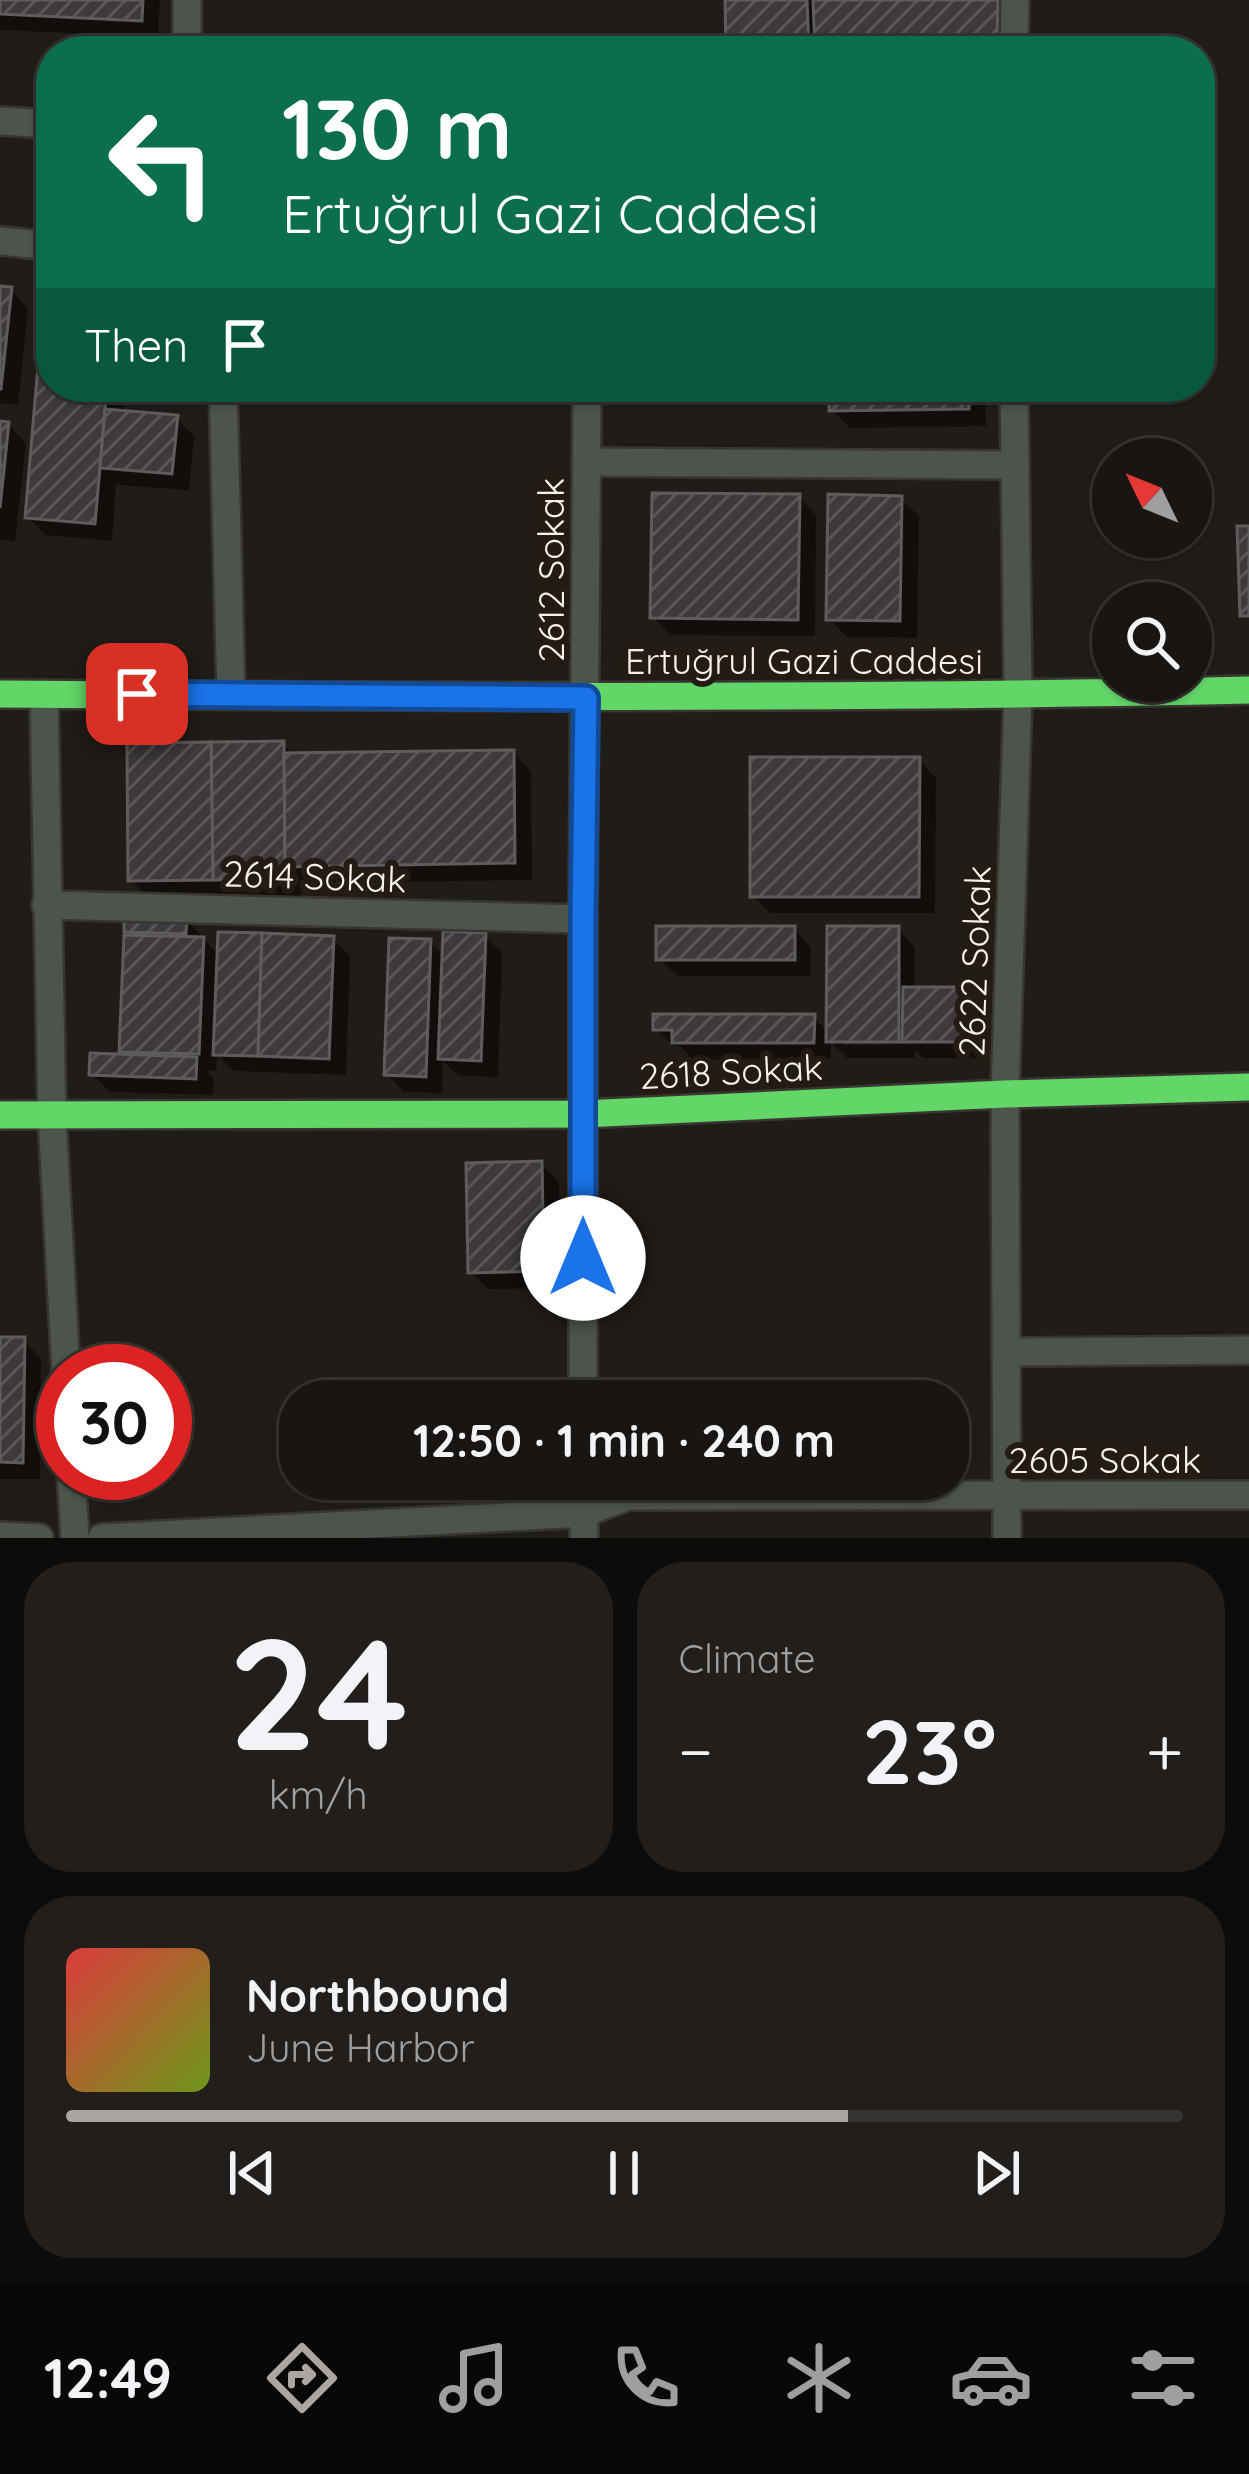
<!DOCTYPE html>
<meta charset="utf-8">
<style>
:root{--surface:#181512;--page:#211e1b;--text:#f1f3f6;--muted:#9f9f9f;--line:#363432;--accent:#aba6a1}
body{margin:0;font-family:Quicksand,sans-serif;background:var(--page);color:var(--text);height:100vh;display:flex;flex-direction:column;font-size:45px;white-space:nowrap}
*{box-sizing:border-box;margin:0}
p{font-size:39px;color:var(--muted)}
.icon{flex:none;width:66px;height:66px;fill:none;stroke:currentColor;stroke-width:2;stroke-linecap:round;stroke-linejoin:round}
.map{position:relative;height:1538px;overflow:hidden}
.details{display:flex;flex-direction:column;gap:24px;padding:24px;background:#0d0c0a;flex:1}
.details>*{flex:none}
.banner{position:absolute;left:36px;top:36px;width:1179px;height:366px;border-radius:48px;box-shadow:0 3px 9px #0004,0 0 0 3px var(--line);background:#0b6e4f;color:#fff;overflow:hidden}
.needle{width:78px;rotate:313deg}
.fabs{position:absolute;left:1092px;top:438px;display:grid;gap:24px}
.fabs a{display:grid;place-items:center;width:120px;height:120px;border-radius:50%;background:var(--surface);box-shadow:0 3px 9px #0004,0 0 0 3px var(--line);font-size:60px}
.speed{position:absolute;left:36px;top:1344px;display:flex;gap:24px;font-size:60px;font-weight:700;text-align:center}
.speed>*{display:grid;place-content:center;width:156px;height:156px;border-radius:50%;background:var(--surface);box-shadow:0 3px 9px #0004,0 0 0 3px var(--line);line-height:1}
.speed .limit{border:18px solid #d22;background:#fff;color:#111}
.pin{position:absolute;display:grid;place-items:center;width:102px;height:102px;color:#fff;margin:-51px;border-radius:24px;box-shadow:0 6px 18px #0006}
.me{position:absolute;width:132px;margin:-66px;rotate:0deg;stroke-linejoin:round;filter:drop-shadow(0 0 9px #0008)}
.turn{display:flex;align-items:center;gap:42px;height:252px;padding:0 48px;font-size:54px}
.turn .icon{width:156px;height:156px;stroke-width:2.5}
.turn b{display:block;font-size:84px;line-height:102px}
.then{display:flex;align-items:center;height:114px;padding:0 48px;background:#0003;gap:24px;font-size:45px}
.big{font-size:90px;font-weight:700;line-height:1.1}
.details .widget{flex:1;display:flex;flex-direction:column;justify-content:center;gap:18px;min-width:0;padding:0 42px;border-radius:48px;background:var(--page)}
.details .dial{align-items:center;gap:0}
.dial b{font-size:156px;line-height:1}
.song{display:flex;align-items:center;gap:36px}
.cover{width:144px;height:144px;border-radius:18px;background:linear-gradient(135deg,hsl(0 70% 55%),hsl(80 70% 35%))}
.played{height:12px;border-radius:6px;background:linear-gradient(90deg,var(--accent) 70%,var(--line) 70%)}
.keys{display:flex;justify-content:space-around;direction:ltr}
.heat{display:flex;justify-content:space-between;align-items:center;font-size:66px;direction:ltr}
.details .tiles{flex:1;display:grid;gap:24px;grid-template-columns:1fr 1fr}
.widget:last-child{grid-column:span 2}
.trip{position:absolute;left:279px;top:1380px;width:690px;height:120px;border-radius:48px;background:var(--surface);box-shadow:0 3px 9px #0004,0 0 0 3px var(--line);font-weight:700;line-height:120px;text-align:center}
.dock{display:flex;height:192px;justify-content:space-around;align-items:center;background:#0a0807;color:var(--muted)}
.dock .icon{width:84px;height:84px}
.dock .active{color:var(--accent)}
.dock b{font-size:54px;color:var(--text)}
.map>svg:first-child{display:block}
.shadow{fill:#0007;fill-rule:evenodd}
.building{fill:url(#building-hatch);stroke:#5f5c5d;stroke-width:3}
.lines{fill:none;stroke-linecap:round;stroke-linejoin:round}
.street-casing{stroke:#393632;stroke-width:32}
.fast-casing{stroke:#393632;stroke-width:32}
.street{stroke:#4d544c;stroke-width:27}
.fast{stroke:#63d668;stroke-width:27}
.route-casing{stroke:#114b97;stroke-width:30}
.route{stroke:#1a73e8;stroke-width:21}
.labels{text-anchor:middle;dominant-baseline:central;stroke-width:12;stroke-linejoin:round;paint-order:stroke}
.street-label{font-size:36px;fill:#f6f1eb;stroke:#241c14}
</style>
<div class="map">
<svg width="1249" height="1538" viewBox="0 0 1249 1538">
<defs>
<pattern id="building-hatch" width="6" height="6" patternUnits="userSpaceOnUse" patternTransform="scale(3)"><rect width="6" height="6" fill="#3d393d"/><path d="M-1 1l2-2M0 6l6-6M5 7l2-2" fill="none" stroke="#5a5659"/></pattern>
</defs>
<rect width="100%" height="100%" fill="#201c18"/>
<g class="shadow">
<polygon points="0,0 160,0 158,37 0,30"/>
<polygon points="728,0 1009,0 1014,51 729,51"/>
<polygon points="0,289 11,290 28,308 18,405 0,403"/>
<polygon points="51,299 51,387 125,387 123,414 176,418 194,436 189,490 116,485 112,541 45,535 28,517"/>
<polygon points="832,387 985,387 986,426 850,428 832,410"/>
<polygon points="0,424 8,425 26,443 15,541 0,540"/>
<polygon points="799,497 816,515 815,636 671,635 653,617"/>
<polygon points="901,499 919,516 917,638 847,637 829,619"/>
<polygon points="283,744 294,756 513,753 531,771 532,880 301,883 301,896 149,898 131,880"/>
<polygon points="919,760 936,778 935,913 770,913 753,896"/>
<polygon points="186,919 220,957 333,939 350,956 346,1075 234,1071 217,1054 216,1071 206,1070 213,1078 213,1095 110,1092 92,1074 129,1058 122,1050 134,938 127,931"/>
<polygon points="794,929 811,947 811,976 677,976 659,959"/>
<path d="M898,929L915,947V990H964L982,1007V1058H923L915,1050V1058H847L831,1042V1059L693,1060L680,1046H674L656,1029L813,1017L829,1033ZM914,1038V1044L843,1045V1039Z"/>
<polygon points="484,936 502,953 498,1077 459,1076 443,1061 442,1093 404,1092 387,1074 430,942 445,957"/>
<polygon points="541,1164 559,1182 561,1288 488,1289 471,1272"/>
<polygon points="0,1340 23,1340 41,1358 40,1479 0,1479"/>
</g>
<g class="building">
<polygon points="0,0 143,0 142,21 0,14"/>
<polygon points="725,0 807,0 809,51 726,51"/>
<polygon points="813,0 998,0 997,51 815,51"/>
<polygon points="0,286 12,287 1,389 0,389"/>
<polygon points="44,295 51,296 51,387 107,387 95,524 25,518"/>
<polygon points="829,387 969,387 969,409 829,411"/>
<polygon points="105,409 178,415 172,474 100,468"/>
<polygon points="0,421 9,422 0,508"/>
<polygon points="652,493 800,494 798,620 650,618"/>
<polygon points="828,494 902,496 900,621 826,620"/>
<polygon points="1237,526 1249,526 1249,616 1240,616"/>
<polygon points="284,741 285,879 213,880 211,742"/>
<polygon points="211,742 213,880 128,881 127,743"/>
<polygon points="514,750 515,863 285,867 284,753"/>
<polygon points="750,757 920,757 919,897 750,897"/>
<polygon points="124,914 187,916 186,934 124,932"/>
<rect x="656" y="926" width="139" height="34"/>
<polygon points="827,926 899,926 899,1042 826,1042"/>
<polygon points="443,931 486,933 481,1061 438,1059"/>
<polygon points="218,932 262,933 258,1056 213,1055"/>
<polygon points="262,933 334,936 329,1059 258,1056"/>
<polygon points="124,935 204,937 199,1054 119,1052"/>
<polygon points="389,938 431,939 426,1077 384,1075"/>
<polygon points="903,987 965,987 965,1042 902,1042"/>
<polygon points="653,1014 815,1014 814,1043 672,1043 672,1030 653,1030"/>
<polygon points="90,1053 197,1057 196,1079 89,1075"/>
<polygon points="542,1161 544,1271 468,1273 466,1163"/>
<polygon points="0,1337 25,1337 23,1463 0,1462"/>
</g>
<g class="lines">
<g class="street-casing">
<g id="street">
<polyline points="187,51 187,0"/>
<polyline points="1014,51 1015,0"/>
<polyline points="0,121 51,124"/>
<polyline points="0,241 51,246"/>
<polyline points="223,387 231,694"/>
<polyline points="586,462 1015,465"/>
<polyline points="44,694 52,1117 66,1371"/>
<polyline points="46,905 583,919"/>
<polyline points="1006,1352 1249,1350"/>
<polyline points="583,1401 583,919 587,387"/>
<polyline points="71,1473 75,1538"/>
<polyline points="584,1479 584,1538"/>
<polyline points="0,1536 39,1538"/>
<polyline points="102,1538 584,1513 628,1496 1249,1495"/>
<polyline points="1007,1538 1005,1094 1018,695 1014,387"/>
</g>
</g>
<g class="fast-casing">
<g id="fast">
<path d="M0,694C416,697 833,699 1249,690"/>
<polyline points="0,1115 583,1114 1005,1094 1249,1087"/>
</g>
</g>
<use href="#street" class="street"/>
<use href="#fast" class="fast"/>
</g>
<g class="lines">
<g class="route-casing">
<polyline id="route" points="137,694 586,698 583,919 583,1258"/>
</g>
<use href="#route" class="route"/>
</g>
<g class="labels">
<g class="street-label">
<text transform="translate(550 570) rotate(-90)">2612 Sokak</text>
<text x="804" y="660">Ertuğrul Gazi Caddesi</text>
<text transform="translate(315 876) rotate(2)">2614 Sokak</text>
<text transform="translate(974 961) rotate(-88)">2622 Sokak</text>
<text transform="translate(731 1071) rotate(-3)">2618 Sokak</text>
<text x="1105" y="1459">2605 Sokak</text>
</g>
</g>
</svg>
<div class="fabs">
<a><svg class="needle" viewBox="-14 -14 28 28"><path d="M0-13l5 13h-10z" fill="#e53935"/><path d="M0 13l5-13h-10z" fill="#9f9f9f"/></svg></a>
<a><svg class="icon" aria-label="search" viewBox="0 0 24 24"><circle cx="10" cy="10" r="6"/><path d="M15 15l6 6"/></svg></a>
</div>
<div class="speed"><div class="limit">30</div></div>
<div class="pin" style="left:137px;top:694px;background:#d93025"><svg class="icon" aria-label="arrive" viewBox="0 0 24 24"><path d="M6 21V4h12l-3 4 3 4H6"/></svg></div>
<svg class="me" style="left:583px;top:1258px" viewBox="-20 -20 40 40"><circle r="19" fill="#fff"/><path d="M0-13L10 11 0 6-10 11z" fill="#1a73e8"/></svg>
<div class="trip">12:50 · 1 min · 240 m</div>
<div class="banner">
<div class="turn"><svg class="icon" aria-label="left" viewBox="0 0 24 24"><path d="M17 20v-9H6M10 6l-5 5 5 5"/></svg><div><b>130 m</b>Ertuğrul Gazi Caddesi</div></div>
<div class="then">Then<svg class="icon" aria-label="arrive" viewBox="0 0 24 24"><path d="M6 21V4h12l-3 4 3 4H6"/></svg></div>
</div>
</div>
<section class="details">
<div class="tiles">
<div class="widget dial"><b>24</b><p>km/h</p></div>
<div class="widget"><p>Climate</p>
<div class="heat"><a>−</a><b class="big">23°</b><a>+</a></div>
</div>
<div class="widget">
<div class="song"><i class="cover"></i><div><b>Northbound</b><p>June Harbor</p></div></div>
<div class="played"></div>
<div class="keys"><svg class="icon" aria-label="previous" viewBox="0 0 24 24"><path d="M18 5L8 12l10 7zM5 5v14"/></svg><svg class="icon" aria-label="pause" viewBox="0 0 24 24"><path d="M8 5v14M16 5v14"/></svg><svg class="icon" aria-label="next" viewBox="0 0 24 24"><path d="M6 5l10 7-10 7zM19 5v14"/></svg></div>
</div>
</div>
</section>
<nav class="dock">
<b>12:49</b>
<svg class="icon active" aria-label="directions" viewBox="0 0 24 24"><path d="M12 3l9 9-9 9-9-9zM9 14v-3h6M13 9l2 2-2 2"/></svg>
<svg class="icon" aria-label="music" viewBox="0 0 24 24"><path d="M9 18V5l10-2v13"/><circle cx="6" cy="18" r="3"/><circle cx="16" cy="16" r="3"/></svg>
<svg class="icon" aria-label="phone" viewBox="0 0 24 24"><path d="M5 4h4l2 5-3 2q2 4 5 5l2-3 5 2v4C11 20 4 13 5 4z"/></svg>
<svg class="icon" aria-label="climate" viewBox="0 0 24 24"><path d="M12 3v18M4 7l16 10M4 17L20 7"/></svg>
<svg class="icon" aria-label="car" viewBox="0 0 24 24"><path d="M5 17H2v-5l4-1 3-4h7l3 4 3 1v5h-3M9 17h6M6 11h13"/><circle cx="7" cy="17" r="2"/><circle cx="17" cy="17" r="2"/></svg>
<svg class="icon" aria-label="filters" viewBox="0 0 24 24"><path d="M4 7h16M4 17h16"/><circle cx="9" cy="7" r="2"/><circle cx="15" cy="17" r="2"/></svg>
</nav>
